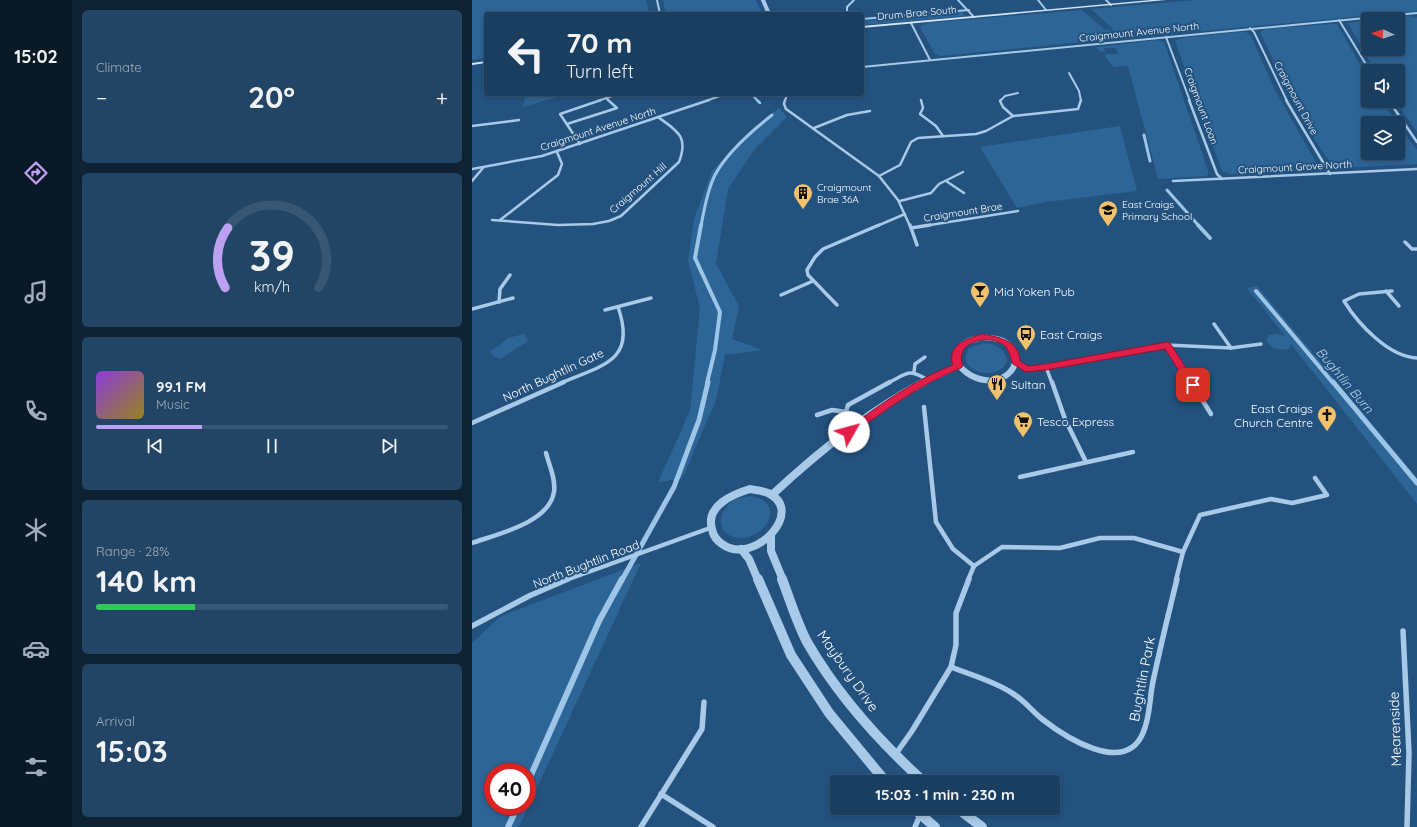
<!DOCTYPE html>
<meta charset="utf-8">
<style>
:root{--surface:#1a3e5f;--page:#234565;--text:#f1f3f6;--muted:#9faebd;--line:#385774;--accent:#bca0f2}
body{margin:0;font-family:Quicksand,sans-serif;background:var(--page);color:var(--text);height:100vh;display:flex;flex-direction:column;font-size:15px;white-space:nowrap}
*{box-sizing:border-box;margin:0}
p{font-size:13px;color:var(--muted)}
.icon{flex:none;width:22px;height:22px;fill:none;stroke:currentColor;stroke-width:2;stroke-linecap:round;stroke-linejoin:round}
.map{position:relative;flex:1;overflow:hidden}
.drawer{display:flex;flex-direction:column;gap:10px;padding:10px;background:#0e2234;width:400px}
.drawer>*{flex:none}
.guide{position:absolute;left:12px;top:12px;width:380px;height:84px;border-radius:4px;box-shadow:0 2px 6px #0003,0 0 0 1px var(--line);background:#1a3e5f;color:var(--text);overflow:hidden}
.needle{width:26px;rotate:273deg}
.tools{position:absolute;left:889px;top:12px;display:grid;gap:8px}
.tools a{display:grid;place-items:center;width:44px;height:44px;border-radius:4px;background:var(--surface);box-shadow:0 2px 6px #0003,0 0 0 1px var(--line);font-size:20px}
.speed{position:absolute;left:12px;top:763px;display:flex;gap:8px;font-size:20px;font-weight:700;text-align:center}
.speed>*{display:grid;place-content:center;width:52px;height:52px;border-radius:50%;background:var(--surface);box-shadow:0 2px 6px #0003,0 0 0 1px var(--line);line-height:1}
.speed .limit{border:6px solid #d22;background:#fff;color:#111}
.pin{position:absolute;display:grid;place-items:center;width:34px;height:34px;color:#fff;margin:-17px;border-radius:8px;box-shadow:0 2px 6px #0006}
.me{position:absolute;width:44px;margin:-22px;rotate:52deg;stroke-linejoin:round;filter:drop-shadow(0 0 3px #0008)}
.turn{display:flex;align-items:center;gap:14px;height:84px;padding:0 16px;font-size:18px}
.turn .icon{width:52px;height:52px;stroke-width:2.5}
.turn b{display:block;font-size:28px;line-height:34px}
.big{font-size:30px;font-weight:800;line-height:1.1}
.drawer .tile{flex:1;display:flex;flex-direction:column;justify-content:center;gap:6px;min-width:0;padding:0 14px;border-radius:6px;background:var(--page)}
.drawer .dial{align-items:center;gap:0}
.dial svg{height:104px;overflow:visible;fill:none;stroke:var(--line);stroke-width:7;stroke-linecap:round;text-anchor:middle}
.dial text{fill:var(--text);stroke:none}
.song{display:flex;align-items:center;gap:12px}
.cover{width:48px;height:48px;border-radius:6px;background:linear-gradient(135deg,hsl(270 70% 55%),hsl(50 70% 35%))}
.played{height:4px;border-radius:2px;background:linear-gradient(90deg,var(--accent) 30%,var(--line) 30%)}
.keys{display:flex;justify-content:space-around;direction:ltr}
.heat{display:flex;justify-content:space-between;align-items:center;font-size:22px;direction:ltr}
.charge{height:6px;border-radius:3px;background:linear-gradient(90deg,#34c759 28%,var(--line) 0)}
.trip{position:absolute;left:358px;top:775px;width:230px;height:40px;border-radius:4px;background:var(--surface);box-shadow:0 2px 6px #0003,0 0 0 1px var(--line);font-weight:800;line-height:40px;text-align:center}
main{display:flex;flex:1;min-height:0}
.tabs{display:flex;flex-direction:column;width:72px;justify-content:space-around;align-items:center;background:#0a1926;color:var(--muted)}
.tabs .icon{width:28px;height:28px}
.tabs .active{color:var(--accent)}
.tabs b{font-size:18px;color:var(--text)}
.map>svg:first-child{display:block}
.green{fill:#2d6597;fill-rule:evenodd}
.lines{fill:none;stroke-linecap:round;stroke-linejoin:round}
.stream-far3{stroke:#9cc5e8;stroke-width:3}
.stream-far2{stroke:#9cc5e8;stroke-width:4}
.stream-far1{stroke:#9cc5e8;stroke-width:5}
.stream{stroke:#9cc5e8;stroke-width:6}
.minor-far4{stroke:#a8c9e7;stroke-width:2}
.minor-far3{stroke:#a8c9e7;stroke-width:2.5}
.minor-far2{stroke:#a8c9e7;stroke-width:3.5}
.minor-far1{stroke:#a8c9e7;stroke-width:4.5}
.minor{stroke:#a8c9e7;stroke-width:5.5}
.tertiary-far3{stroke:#a8c9e7;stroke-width:4}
.tertiary-far2{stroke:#a8c9e7;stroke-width:6}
.tertiary-far1{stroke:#a8c9e7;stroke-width:8}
.tertiary{stroke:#a8c9e7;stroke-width:10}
.secondary{fill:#d2e4f6;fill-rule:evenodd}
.route{fill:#e11d48;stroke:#92132f}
.labels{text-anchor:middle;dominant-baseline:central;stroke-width:4;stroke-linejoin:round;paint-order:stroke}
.far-street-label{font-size:10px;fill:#fff;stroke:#23527f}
.far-poi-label{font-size:10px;fill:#fff;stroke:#23527f;text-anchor:start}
.poi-label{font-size:12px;fill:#fff;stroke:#23527f;text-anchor:start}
.street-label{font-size:12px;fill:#fff;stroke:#23527f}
.water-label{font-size:13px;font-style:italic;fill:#b4d3ee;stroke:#23527f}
.near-street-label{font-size:14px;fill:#fff;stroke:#23527f}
</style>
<main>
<nav class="tabs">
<b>15:02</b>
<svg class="icon active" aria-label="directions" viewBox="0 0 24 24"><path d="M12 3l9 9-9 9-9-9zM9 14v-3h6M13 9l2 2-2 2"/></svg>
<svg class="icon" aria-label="music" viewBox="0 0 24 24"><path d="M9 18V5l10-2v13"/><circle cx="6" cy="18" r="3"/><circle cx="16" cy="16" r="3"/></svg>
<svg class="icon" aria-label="phone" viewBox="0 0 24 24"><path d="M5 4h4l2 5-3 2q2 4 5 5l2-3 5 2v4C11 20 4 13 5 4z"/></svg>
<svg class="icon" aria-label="climate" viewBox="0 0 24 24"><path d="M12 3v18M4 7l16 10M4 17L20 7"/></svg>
<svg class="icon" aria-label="car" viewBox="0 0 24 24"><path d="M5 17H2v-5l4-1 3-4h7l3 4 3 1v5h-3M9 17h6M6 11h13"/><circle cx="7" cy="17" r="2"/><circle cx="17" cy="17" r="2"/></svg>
<svg class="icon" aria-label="filters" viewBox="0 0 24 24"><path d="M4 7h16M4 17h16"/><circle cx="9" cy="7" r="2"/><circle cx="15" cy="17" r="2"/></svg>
</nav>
<section class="drawer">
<div class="tile"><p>Climate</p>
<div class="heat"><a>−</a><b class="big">20°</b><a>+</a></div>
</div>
<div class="tile dial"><svg viewBox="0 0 100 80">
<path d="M14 69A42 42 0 1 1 86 69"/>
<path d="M14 69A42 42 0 0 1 16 23" stroke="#bca0f2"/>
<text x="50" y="56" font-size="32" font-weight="700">39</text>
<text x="50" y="72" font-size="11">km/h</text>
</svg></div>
<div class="tile">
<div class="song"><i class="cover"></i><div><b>99.1 FM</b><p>Music</p></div></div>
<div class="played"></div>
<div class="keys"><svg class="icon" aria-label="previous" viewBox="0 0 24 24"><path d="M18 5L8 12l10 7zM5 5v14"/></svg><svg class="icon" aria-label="pause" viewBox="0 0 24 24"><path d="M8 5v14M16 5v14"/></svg><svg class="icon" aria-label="next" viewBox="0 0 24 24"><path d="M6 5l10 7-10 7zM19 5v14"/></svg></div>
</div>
<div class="tile"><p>Range · 28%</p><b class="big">140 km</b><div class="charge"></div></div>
<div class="tile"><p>Arrival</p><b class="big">15:03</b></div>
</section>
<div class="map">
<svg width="945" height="827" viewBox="0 0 945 827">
<rect width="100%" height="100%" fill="#23527f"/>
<g class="green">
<polygon points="0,0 174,0 177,14 14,14 14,58 0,60"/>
<polygon points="191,0 284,0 291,14 194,14"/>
<polygon points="725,0 945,0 945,11 644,39 640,28 619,9"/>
<polygon points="610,10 633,30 638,30 642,39 468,56 463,54 448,27 455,23"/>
<polygon points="490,12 493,16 390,25 390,21"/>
<polygon points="937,16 945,18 945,132 923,101 926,101 926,71 903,71 876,23 896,20 896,49 926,49 926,19 908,19"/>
<path d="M859,24H865L896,79V101H910L925,123H896V153H926V125L945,150V164L866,168C849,162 798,53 788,32L793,29Z"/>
<polygon points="768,32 774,32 779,36 803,90 846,166 846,169 758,174 750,171 703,41 709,38"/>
<polygon points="687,40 692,42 736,170 736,175 733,176 686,179 656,66 642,67 632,56 634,55 634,54 646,54 644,48 632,48 633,52 629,52 624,47"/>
<polygon points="54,94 95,94 51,107"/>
<polygon points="307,108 315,117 282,150 256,189 244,264 267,306 260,339 291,350 253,355 244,400 210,479 186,482 218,411 228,308 216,261 222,219 240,171 278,131"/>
<polygon points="648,126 665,191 574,202 545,208 508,147"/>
<path d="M785,286L945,478V504L819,344L817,349C806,351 800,349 794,340L797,335L805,334L813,336L775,288Z"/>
<polygon points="52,334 56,341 28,359 21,356 18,351 27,346 36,338"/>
<path d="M512,343L520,344L531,350L536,360C529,379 498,377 493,358L497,348Z"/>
<path d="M279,496C320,504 287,548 259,536C243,529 248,509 261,501C266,498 272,497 279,496Z"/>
<path d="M169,563L47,827H0V643L28,617L42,611ZM21,772H55V806H21Z"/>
</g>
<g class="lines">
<g class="stream-far3">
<polyline points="672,135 678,161"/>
<polyline points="695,190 727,226"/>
<path d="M229,226C232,210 235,191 243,175C254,154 281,130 300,115"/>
</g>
<g class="stream-far2">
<polyline points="229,225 223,258 248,312 243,350 235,383"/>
<polyline points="726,225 738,238"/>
<polyline points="784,291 861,383"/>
</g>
<g class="stream-far1">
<polyline points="861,382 945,483"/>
<polyline points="150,580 202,487 227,420 236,382"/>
</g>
<g class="stream">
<polyline points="55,784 127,621 150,579"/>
<polyline points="36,827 46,806"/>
</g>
<g class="minor-far4">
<polyline points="185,0 188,14"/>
<polyline points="486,0 502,17"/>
<polyline points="566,0 574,10"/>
<polyline points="634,0 639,5"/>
<polyline points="375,14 375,7 382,0"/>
<polyline points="390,19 497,10"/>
<polyline points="867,20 898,71"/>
<polyline points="439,23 458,60"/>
<polyline points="778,28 782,32 815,101"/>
<polyline points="694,37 718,101"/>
<polyline points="390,67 945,13"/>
<polyline points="597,73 607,91 609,101"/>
<polyline points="279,94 286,101"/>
<polyline points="134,98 137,101"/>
<polyline points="126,101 143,95"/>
<polyline points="234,101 253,94"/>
<polyline points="313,101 315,94"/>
<polyline points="528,101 533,96 546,93"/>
</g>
<g class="minor-far3">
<polyline points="285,100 288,103"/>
<polyline points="313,100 312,104 314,109 407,176 426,200 438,226"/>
<polyline points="449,100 451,108 448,114 464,126 471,136"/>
<polyline points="529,100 528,101 531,107 541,116"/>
<polyline points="717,100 745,174 750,179"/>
<polyline points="814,100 858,174"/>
<polyline points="917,101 945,142"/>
<polyline points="95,124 145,108 136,100"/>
<polyline points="0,126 47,120"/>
<polyline points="342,128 375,115 398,111"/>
<polyline points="108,144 88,114 129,100"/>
<polyline points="0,169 70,156 237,100"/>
<polyline points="407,176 428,165 439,142 446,138 504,134 514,131 541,116 606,109 609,100"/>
<polyline points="0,181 11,168"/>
<polyline points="474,181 492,193"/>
<polyline points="701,181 945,169"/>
<polyline points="428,201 459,193 467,184 491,172"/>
<path d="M20,220L86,225L121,224L137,221L149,216L207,162C217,136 205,131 186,117"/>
<polyline points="28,220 86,175 90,164 85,152"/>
<polyline points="405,226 433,214"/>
<polyline points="452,226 546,211"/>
</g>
<g class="minor-far2">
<polyline points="438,225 445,245"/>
<polyline points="439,228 458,225"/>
<polyline points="933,242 940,249 945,249"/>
<polyline points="914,291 927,306"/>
<path d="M920,291L887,294L872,301C886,324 917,357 945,358"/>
<polyline points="309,295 341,281"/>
<polyline points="27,302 28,289 38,275"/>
<polyline points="365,305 336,275 335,270 343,257 351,249 407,225"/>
<polyline points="0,309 41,298"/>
<polyline points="133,310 179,298"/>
<polyline points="742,324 759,348"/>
<polyline points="695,345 719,383"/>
<polyline points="544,362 554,369 695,345 759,348 789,344"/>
<polyline points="574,367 580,383"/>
<polyline points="442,372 443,364 453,357"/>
<path d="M89,383C131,365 165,361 146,307"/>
<path d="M416,383C436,373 436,368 456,380"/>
</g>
<g class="minor-far1">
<polyline points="580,382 593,419 614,462"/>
<polyline points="719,382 739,414"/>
<polyline points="452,407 464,522 481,549 502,566 496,580"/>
<polyline points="345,415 360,410 374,412"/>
<polyline points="0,423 92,382"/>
<polyline points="388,423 374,412 376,405 418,382"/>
<polyline points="548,477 661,452"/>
<path d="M0,543C25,534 77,523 82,492C84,479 77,465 74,453"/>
<polyline points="502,566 530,547 588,548 628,538 662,538 711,552"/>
<polyline points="94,580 238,528"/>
<polyline points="704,580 711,552 728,515 799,499 820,503 855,495 843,478"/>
</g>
<g class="minor">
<polyline points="0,626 57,596 96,579"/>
<polyline points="931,631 937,753 935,827"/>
<path d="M479,667C499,675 522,681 540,693C552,700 560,711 570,719C593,737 653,776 671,733C679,715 677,696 682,677C689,644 697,612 705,579"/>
<polyline points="423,755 440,731 479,667 484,645 484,613 497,579"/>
<polyline points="189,794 241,827"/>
<polyline points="169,827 230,729 232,702"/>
<polyline points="443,827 448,815"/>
</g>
<polyline class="tertiary-far3" points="291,0 297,14"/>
<g class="tertiary-far2">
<path d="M510,337C517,338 525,338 531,341C544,348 548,364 536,374C511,395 463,359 495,342C500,339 505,339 510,337Z"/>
<polyline points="450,383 486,366"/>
</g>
<g class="tertiary-far1">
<path d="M278,489C284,490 291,491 296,493C335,511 281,567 250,544C244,540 241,535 240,529C233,506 261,494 278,489Z"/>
<path d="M301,494C346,452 397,411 452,382"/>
<polyline points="299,537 299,551 311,580"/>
<polyline points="269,549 277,559 286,580"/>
</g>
<g class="tertiary">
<polyline points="286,579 319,655 357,713 414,782"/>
<path d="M310,579C318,600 325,623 335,642C365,694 408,742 452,782"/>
<polyline points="441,808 463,827"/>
<polyline points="485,808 510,827"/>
</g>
<g class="secondary">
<polygon points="679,0 694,0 390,28 390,26"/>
<polygon points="14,61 14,63 0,65 0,63"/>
</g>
</g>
<path class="route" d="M510,334C526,337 547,340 548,361L556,366L574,364L695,342L698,343L725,385L721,388H718L693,349L574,370L554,372L541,364C538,358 538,351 532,345C516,333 481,342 491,366L489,368C449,384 414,409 380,435H374V430C407,405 442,380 481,365C474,345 495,339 510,334Z"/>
<defs>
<g id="building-pin" transform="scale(1)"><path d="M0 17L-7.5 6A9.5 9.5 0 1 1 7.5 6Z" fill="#f2c16b" stroke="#23527f"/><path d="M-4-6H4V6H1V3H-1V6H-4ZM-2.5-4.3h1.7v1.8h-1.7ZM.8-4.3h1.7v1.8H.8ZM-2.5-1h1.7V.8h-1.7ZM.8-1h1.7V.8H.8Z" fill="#111"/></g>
<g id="school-pin" transform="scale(1)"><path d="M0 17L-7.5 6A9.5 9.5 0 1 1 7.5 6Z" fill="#f2c16b" stroke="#23527f"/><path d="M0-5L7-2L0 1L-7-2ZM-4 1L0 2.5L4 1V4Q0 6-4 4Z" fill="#111"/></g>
<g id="bar-pin" transform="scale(1)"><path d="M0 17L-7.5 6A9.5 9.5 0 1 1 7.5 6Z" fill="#f2c16b" stroke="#23527f"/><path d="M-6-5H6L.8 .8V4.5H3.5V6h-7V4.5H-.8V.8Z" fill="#111"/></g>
<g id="bus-pin" transform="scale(1)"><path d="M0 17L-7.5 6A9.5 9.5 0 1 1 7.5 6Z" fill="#f2c16b" stroke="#23527f"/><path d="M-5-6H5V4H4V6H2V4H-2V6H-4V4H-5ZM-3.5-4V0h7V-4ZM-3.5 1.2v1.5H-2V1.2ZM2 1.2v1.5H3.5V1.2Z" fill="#111"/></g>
<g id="restaurant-pin" transform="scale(1)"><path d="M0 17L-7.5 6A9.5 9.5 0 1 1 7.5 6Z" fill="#f2c16b" stroke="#23527f"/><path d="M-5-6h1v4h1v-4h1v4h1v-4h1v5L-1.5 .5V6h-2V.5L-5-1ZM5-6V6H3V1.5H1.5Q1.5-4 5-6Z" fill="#111"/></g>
<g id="church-pin" transform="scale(1)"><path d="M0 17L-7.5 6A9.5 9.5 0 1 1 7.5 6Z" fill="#f2c16b" stroke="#23527f"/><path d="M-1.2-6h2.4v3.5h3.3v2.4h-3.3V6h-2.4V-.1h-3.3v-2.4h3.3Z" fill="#111"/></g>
<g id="supermarket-pin" transform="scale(1)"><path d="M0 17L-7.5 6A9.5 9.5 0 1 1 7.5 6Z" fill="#f2c16b" stroke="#23527f"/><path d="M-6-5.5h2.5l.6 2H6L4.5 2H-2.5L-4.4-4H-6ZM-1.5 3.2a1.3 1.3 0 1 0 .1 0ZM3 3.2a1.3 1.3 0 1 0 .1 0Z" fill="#111"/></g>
</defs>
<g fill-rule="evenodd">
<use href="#building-pin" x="331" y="193"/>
<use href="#school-pin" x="636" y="210"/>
<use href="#bar-pin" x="508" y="291"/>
<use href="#bus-pin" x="554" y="334"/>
<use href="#restaurant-pin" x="525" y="384"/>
<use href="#church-pin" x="855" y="415"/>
<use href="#supermarket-pin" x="551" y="421"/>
</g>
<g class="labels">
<g class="far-street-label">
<text transform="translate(445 13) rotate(-5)">Drum Brae South</text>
<text transform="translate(667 32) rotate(-6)">Craigmount Avenue North</text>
<text transform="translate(824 98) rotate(62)">Craigmount Drive</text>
<text transform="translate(729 106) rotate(70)">Craigmount Loan</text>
<text transform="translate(126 129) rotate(-18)">Craigmount Avenue North</text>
<text transform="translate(823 167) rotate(-3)">Craigmount Grove North</text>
<text transform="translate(166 188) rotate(-41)">Craigmount Hill</text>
<text transform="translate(491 212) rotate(-9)">Craigmount Brae</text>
</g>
<g class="far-poi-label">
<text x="345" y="187">Craigmount<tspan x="345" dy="12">Brae 36A</tspan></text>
<text x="650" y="204">East Craigs<tspan x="650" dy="12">Primary School</tspan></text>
</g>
<g class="poi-label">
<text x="522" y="291">Mid Yoken Pub</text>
<text x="568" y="334">East Craigs</text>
<text x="539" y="384">Sultan</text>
<text x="841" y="408" text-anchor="end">East Craigs<tspan x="841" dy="14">Church Centre</tspan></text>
<text x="565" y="421">Tesco Express</text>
</g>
<g class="street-label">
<text transform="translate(81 375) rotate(-25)">North Bughtlin Gate</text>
<text transform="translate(114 564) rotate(-21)">North Bughtlin Road</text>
</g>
<g class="water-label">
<text transform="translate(873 380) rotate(50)">Bughtlin Burn</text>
</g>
<g class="near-street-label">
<text transform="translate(376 671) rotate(55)">Maybury Drive</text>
<text transform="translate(670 679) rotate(-79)">Bughtlin Park</text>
<text transform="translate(923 729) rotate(-92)">Mearenside</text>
</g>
</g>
</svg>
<div class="tools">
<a><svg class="needle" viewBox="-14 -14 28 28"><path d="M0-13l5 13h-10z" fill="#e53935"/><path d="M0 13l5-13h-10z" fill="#9faebd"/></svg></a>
<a><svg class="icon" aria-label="sound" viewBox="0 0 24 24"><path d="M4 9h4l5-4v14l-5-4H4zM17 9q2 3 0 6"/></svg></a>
<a><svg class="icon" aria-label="layers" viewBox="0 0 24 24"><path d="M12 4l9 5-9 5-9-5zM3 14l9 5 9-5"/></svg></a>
</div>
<div class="speed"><div class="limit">40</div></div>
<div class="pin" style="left:721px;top:385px;background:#d93025"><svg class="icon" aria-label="arrive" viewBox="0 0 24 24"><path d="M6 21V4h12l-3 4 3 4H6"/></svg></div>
<svg class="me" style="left:377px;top:432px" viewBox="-20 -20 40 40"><circle r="19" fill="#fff"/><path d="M0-13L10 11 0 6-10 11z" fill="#e11d48"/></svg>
<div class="trip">15:03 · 1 min · 230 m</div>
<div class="guide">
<div class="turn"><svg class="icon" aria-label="left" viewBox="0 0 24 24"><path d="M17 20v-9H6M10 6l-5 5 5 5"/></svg><div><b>70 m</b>Turn left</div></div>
</div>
</div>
</main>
